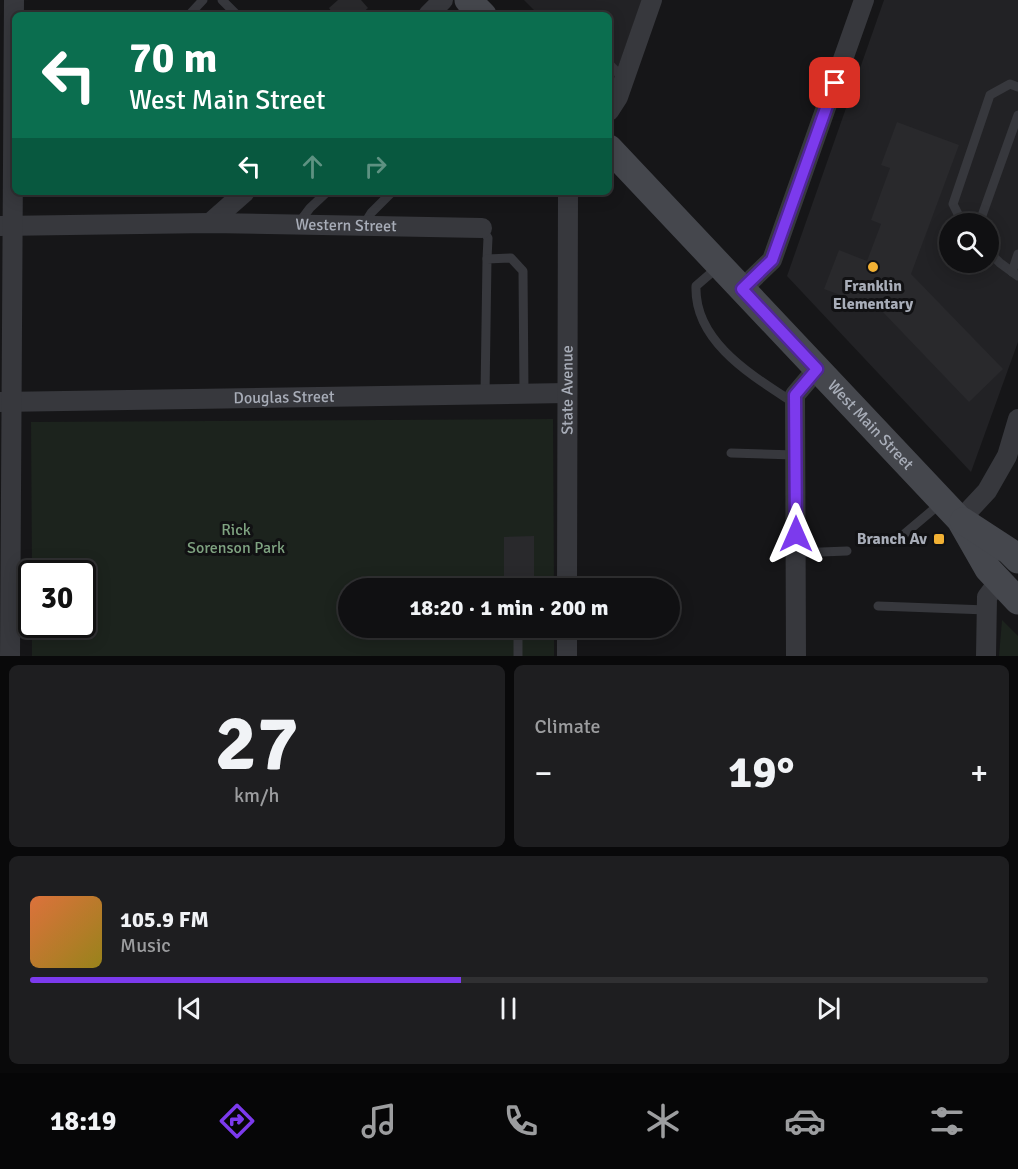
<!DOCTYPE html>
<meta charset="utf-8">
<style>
:root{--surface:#101012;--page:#1e1e20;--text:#f1f3f6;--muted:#9c9d9f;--line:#303032;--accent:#7c3aed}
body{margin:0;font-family:Signika,sans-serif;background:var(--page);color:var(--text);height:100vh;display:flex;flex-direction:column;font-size:22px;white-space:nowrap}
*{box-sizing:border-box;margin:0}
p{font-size:20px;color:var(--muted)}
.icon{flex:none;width:33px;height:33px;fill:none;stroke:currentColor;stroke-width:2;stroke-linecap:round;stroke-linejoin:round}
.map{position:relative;height:656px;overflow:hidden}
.drawer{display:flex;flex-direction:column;gap:9px;padding:9px;background:#09090a;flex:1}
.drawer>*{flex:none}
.banner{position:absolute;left:12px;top:12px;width:600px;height:183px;border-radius:9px;box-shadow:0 3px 15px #0003,0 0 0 2px var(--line);background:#0b6e4f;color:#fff;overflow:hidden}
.buttons{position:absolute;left:939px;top:213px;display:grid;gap:12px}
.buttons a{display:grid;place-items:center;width:60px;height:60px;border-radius:50%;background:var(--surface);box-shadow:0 3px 15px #0003,0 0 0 2px var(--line);font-size:30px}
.speed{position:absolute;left:18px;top:560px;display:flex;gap:12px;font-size:30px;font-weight:700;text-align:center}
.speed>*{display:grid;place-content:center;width:78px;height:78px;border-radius:50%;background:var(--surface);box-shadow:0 3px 15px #0003,0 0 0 2px var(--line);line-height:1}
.speed .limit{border:3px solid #111;border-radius:9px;background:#fff;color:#111}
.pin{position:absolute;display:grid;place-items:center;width:51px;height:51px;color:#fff;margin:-26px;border-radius:12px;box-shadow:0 3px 9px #0006}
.me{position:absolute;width:66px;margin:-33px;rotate:0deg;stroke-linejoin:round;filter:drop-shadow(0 0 4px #0008)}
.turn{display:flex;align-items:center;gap:21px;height:126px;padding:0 18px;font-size:27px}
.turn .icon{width:78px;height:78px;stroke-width:2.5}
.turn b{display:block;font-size:42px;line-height:51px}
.lanes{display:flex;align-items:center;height:57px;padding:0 18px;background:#0003;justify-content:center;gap:30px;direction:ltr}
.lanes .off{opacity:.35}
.big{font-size:45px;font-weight:800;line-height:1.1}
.drawer .tile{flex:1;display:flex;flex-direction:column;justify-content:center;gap:9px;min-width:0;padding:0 21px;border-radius:9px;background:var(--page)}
.drawer .dial{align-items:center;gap:0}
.dial b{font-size:78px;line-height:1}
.song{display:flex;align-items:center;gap:18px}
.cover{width:72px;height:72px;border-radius:9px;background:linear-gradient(135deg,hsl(20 70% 55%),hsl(50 70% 35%))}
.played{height:6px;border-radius:3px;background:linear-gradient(90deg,var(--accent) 45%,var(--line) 45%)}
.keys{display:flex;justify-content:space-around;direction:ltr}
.heat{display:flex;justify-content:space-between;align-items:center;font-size:33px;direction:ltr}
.drawer .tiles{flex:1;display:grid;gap:9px;grid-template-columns:1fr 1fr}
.tile:last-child{grid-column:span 2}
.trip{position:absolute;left:338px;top:578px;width:342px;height:60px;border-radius:30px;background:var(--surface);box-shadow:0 3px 15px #0003,0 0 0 2px var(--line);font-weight:800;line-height:60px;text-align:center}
.tabs{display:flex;height:96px;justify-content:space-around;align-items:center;background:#060607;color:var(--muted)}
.tabs .icon{width:42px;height:42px}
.tabs .current{color:var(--accent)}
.tabs b{font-size:27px;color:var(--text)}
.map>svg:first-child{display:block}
.built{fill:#222225;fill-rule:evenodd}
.green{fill:#1c231d}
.building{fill:#29292c}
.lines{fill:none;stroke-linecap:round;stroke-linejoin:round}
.service{stroke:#37383d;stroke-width:9}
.minor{stroke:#37383d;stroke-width:20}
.secondary{stroke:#45474d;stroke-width:27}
.route-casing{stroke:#51269a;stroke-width:15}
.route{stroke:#7c3aed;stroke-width:10}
.poi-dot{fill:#f2b134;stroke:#111113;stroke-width:2}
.labels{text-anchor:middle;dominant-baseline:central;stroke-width:6;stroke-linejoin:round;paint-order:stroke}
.street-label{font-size:16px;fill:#a8adb8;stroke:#111113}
.poi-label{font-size:16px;font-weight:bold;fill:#a8adb8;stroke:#111113}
.park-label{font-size:16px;fill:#7fa381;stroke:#111113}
</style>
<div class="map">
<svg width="1018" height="656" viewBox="0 0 1018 656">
<rect width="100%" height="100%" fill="#161618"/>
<g class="built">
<polygon points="524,0 642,0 610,90 609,15 539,15"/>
<path d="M884,0H1018V342L971,472L787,276ZM950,224H988V262H950Z"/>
</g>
<g class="green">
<polygon points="553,419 554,588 348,588 348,627 554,627 554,656 32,656 32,624 82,624 82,573 32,573 31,422"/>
<polygon points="1002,620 1018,636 1018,656 999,656"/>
</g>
<g class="building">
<polygon points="338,0 361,0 368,8 360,15 334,15 329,8"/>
<polygon points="897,122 959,145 911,274 1003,369 969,402 881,310 824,289 839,250 867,261 881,224 871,220 890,168 881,165"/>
<polygon points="534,536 534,579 504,579 504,537"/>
</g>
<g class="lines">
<g class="service">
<polyline points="222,0 237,15"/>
<polyline points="189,15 203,0"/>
<polyline points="609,64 624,79"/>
<polyline points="298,224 310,208 327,192"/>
<polyline points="963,224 953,204 990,95 1010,84 1018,87"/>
<polyline points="979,224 1018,115"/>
<polyline points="363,226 371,213 392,192"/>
<polyline points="482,228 488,238 487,259"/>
<polyline points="988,251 1000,263 1018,276"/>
<path d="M718,267L696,286C694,342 753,376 794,403"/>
<polyline points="1012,272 1018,254"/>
<polyline points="485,394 487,259 511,258 523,271 524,393"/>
<polyline points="731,453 795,455"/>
<polyline points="896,541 941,503"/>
<polyline points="796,553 847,551"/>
<polyline points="878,606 987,610"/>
<polyline points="518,627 518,656"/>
</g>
<g class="minor">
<polyline points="428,15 443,0"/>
<polyline points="609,111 618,97 652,0"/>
<polyline points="210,223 245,192"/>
<path id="s1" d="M0,226L210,223L482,228"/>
<polyline points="742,289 772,260 864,0"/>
<path id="s2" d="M0,402L567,393"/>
<polyline points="960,520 987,491 1007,456 1018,419"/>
<path id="s3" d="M567,588L568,192"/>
<polyline points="567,627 567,656"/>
<polyline points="10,656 14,0"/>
<polyline points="796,656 795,395 817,369"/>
<polyline points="986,656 987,597 999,581"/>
</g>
<g class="secondary">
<polyline points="468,0 483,15"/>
<path id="s4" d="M609,148L960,520L988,569L1018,601"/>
<polyline points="963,521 1009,551 1018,560"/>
</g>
</g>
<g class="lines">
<g class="route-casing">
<polyline id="route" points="796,534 795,395 817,369 742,289 772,260 835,83"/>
</g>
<use href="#route" class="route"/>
</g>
<g class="poi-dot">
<circle cx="873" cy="267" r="6"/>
<rect x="933" y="533" width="12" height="12" rx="3"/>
</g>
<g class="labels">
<g class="street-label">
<text stroke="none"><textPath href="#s1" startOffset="346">Western Street</textPath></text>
<text stroke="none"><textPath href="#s3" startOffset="198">State Avenue</textPath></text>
<text stroke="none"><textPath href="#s2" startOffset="284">Douglas Street</textPath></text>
<text stroke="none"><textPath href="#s4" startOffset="381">West Main Street</textPath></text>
</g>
<g class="poi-label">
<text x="873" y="286">Franklin<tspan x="873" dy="18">Elementary</tspan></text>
<text x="927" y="539" text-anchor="end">Branch Av</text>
</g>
<g class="park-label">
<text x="236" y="530">Rick<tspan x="236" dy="18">Sorenson Park</tspan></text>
</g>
</g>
</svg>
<div class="buttons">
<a><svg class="icon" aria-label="search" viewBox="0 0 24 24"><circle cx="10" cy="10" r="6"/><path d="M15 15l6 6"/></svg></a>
</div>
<div class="speed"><div class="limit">30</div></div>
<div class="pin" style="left:835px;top:83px;background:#d93025"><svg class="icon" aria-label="arrive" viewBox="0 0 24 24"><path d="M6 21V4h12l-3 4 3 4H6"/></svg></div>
<svg class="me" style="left:796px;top:534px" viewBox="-20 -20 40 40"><path d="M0-17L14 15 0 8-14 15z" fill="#7c3aed" stroke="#fff" stroke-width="4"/></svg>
<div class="trip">18:20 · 1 min · 200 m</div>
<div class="banner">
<div class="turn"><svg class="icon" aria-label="left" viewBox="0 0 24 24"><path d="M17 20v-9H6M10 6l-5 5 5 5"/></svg><div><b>70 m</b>West Main Street</div></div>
<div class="lanes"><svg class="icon" aria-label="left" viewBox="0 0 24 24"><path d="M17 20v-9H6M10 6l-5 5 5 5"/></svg><svg class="icon off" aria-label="ahead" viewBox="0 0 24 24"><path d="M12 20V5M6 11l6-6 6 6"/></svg><svg class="icon off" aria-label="right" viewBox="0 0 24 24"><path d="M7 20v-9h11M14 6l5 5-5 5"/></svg></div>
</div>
</div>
<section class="drawer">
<div class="tiles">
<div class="tile dial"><b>27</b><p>km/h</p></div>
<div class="tile"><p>Climate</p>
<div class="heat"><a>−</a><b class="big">19°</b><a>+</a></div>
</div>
<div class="tile">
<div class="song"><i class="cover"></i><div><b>105.9 FM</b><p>Music</p></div></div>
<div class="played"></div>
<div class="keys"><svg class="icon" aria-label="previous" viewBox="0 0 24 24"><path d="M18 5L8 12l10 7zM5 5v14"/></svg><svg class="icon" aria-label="pause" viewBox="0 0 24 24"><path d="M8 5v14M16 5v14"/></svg><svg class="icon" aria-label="next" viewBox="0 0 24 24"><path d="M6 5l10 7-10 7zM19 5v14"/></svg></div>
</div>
</div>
</section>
<nav class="tabs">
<b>18:19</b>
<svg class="icon current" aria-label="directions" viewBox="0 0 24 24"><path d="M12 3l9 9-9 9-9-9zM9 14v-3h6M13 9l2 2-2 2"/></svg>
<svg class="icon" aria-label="music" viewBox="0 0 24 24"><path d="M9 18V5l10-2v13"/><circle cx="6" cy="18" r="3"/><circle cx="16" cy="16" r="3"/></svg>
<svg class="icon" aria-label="phone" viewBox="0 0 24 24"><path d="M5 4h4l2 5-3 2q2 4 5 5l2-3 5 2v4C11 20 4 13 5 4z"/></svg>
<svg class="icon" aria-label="climate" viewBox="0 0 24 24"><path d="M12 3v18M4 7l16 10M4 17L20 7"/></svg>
<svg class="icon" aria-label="car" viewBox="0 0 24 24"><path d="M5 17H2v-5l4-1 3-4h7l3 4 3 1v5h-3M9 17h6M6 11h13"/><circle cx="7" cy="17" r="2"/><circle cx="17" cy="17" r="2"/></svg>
<svg class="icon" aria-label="filters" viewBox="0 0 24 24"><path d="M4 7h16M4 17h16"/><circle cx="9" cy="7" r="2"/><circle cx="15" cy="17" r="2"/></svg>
</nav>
